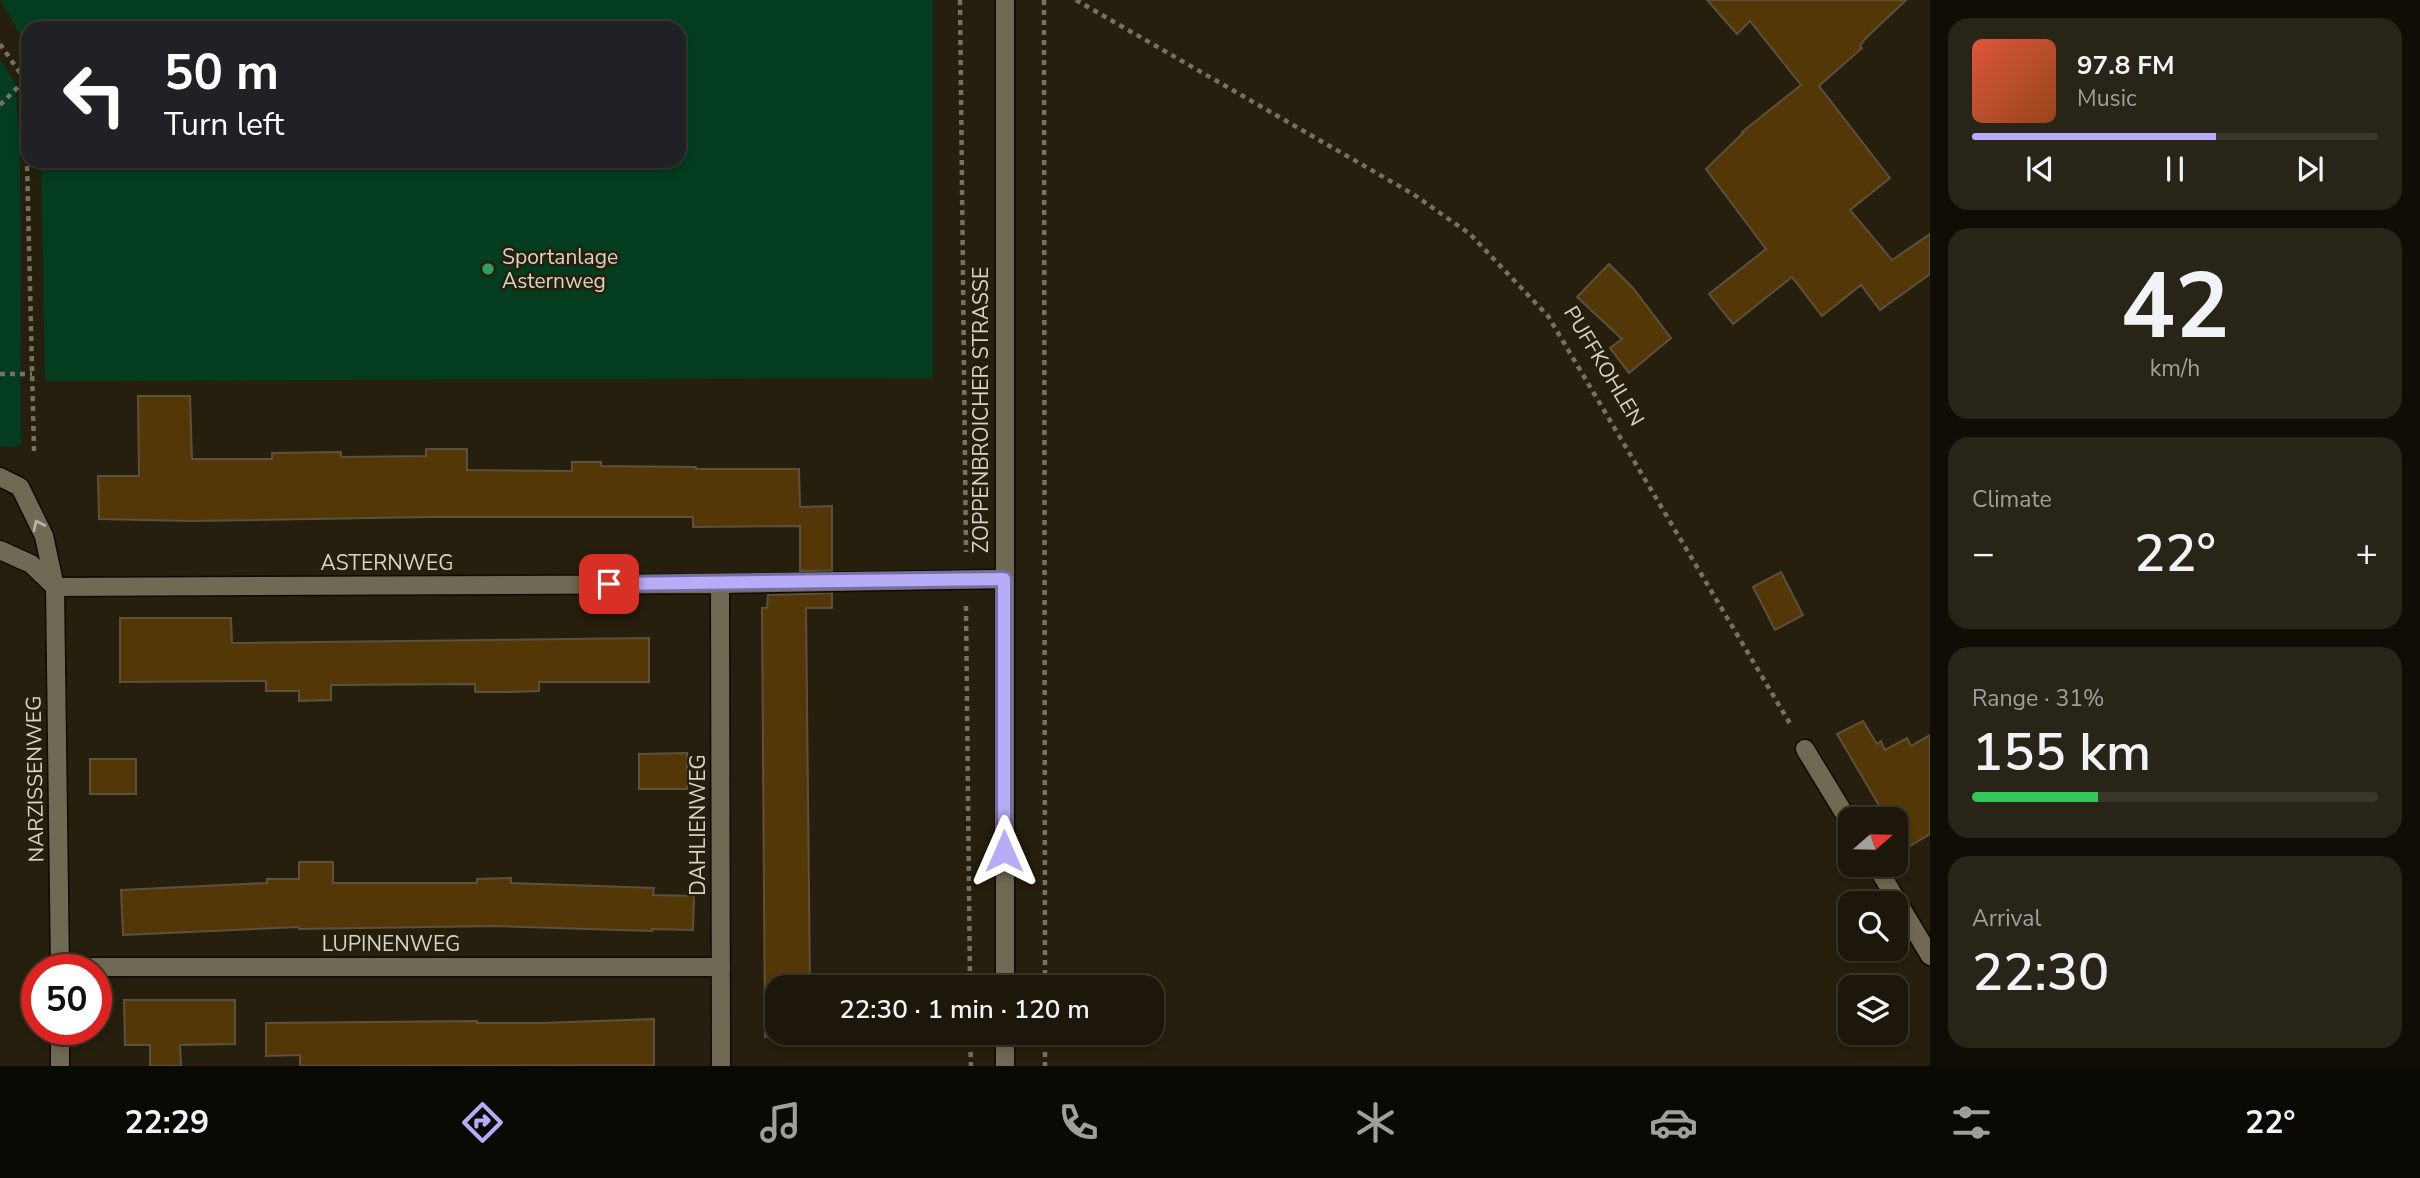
<!DOCTYPE html>
<meta charset="utf-8">
<style>
:root{--surface:#1c170a;--page:#292418;--text:#f1f3f6;--muted:#a09f9c;--line:#3a362b;--accent:#b6acf8}
body{margin:0;font-family:"Nunito Sans",sans-serif;background:var(--page);color:var(--text);height:100vh;display:flex;flex-direction:column;font-size:26px;white-space:nowrap}
*{box-sizing:border-box;margin:0}
p{font-size:23px;color:var(--muted)}
.icon{flex:none;width:38px;height:38px;fill:none;stroke:currentColor;stroke-width:2;stroke-linecap:round;stroke-linejoin:round}
.map{position:relative;flex:1;overflow:hidden}
.panel{display:flex;flex-direction:column;gap:18px;padding:18px;background:#0f0d06;width:490px}
.panel>*{flex:none}
.hud{position:absolute;left:21px;top:21px;width:665px;height:147px;border-radius:21px;box-shadow:0 4px 10px #0003,0 0 0 2px var(--line);background:#202124;color:#fff;overflow:hidden}
.needle{width:46px;rotate:70deg}
.controls{position:absolute;left:1838px;top:807px;display:grid;gap:14px}
.controls a{display:grid;place-items:center;width:70px;height:70px;border-radius:14px;background:var(--surface);box-shadow:0 4px 10px #0003,0 0 0 2px var(--line);font-size:35px}
.speed{position:absolute;left:21px;top:954px;display:flex;gap:14px;font-size:35px;font-weight:700;text-align:center}
.speed>*{display:grid;place-content:center;width:91px;height:91px;border-radius:50%;background:var(--surface);box-shadow:0 4px 10px #0003,0 0 0 2px var(--line);line-height:1}
.speed .limit{border:10px solid #d22;background:#fff;color:#111}
.pin{position:absolute;display:grid;place-items:center;width:60px;height:60px;color:#fff;margin:-30px;border-radius:14px;box-shadow:0 4px 10px #0006}
.me{position:absolute;width:77px;margin:-38px;rotate:0deg;stroke-linejoin:round;filter:drop-shadow(0 0 5px #0008)}
.turn{display:flex;align-items:center;gap:24px;height:147px;padding:0 28px;font-size:32px}
.turn .icon{width:91px;height:91px;stroke-width:2.5}
.turn b{display:block;font-size:49px;line-height:60px}
.big{font-size:52px;font-weight:600;line-height:1.1}
.panel .widget{flex:1;display:flex;flex-direction:column;justify-content:center;gap:10px;min-width:0;padding:0 24px;border-radius:21px;background:var(--page)}
.panel .dial{align-items:center;gap:0}
.dial b{font-size:91px;line-height:1}
.song{display:flex;align-items:center;gap:21px}
.cover{width:84px;height:84px;border-radius:10px;background:linear-gradient(135deg,hsl(10 70% 55%),hsl(20 70% 35%))}
.played{height:7px;border-radius:4px;background:linear-gradient(90deg,var(--accent) 60%,var(--line) 60%)}
.keys{display:flex;justify-content:space-around;direction:ltr}
.heat{display:flex;justify-content:space-between;align-items:center;font-size:38px;direction:ltr}
.charge{height:10px;border-radius:5px;background:linear-gradient(90deg,#34c759 31%,var(--line) 0)}
.trip{position:absolute;left:765px;top:975px;width:399px;height:70px;border-radius:21px;background:var(--surface);box-shadow:0 4px 10px #0003,0 0 0 2px var(--line);font-weight:600;line-height:70px;text-align:center}
.menu{display:flex;height:112px;justify-content:space-around;align-items:center;background:#0b0904;color:var(--muted)}
.menu .icon{width:49px;height:49px}
.menu .active{color:var(--accent)}
.menu b{font-size:32px;color:var(--text)}
main{display:flex;flex:1;min-height:0}
.map>svg:first-child{display:block}
.green{fill:#033c1f}
.building{fill:#533707;stroke:#5d503f;stroke-width:2}
.lines{fill:none;stroke-linecap:round;stroke-linejoin:round}
.lane-casing{stroke:#0f0900;stroke-width:21}
.street-casing{stroke:#0f0900;stroke-width:21}
.secondary-casing{stroke:#0f0900;stroke-width:21}
.path{stroke:#767162;stroke-width:4.5;stroke-dasharray:5 5;stroke-linecap:butt}
.lane{stroke:#706954;stroke-width:18}
.street{stroke:#706954;stroke-width:18}
.secondary{stroke:#706954;stroke-width:18}
.oneway{stroke:#b8b3a4}
.route-casing{stroke:#7670a1;stroke-width:18}
.route{stroke:#b6acf8;stroke-width:12}
.leisure-dot{fill:#2e9e5b;stroke:#261f0d;stroke-width:2.5}
.labels{text-anchor:middle;dominant-baseline:central;stroke-width:5;stroke-linejoin:round;paint-order:stroke}
.poi-label{font-size:21px;fill:#d7d3c7;stroke:#261f0d;text-anchor:start}
.street-label{font-size:21px;fill:#d7d3c7;stroke:#261f0d}
</style>
<main>
<div class="map">
<svg width="1930" height="1066" viewBox="0 0 1930 1066">
<rect width="100%" height="100%" fill="#261f0d"/>
<g class="green">
<polygon points="0,0 933,0 933,378 45,381 41,161 679,161 679,28 28,28 28,48"/>
<polygon points="0,59 15,82 20,148 21,446 0,447"/>
</g>
<g class="building">
<polygon points="1707,0 1906,0 1866,38 1860,46 1862,48 1819,86 1890,178 1850,210 1892,260 1930,234 1930,274 1880,310 1861,285 1822,316 1792,277 1733,324 1709,294 1766,249 1706,169 1743,133 1742,132 1801,85 1750,21 1737,34"/>
<polygon points="1609,264 1633,288 1671,338 1629,373 1610,348 1622,339 1577,297"/>
<polygon points="138,396 190,396 192,459 272,459 272,453 341,452 341,457 426,456 426,449 467,449 467,470 572,471 572,462 601,462 601,466 696,467 696,469 799,469 800,507 832,506 832,571 800,571 800,526 693,527 693,517 429,517 191,521 99,519 98,476 139,476"/>
<polygon points="1781,572 1803,615 1775,630 1753,587"/>
<polygon points="832,593 832,608 806,608 810,987 777,987 777,1032 810,1032 810,1036 765,1037 762,608 767,608 768,595"/>
<polygon points="120,618 231,618 232,643 649,638 649,682 539,682 539,691 506,692 475,692 475,684 331,685 331,700 299,701 299,691 266,691 266,681 120,682"/>
<polygon points="1863,721 1877,744 1881,741 1885,750 1907,738 1911,746 1930,735 1930,834 1905,849 1895,833 1895,819 1887,819 1837,734"/>
<polygon points="687,753 687,789 639,789 639,754"/>
<rect x="90" y="759" width="46" height="35"/>
<polygon points="299,862 333,862 333,883 477,883 477,879 511,878 511,883 654,888 653,895 694,896 693,930 652,929 652,931 493,926 299,929 299,927 123,935 121,890 267,883 267,879 299,879"/>
<polygon points="124,1000 235,1000 235,1044 180,1045 181,1066 150,1066 150,1045 125,1045"/>
<polygon points="654,1019 654,1065 300,1066 300,1055 266,1056 266,1023 477,1021 477,1023 542,1023"/>
</g>
<g class="lines">
<g class="lane-casing">
<polyline id="lane" points="720,584 1004,579"/>
</g>
<g class="street-casing">
<g id="street">
<polyline points="0,477 20,487 44,536 55,587 60,970"/>
<polyline points="0,550 31,564 55,587 720,584 721,1066"/>
<polyline points="1805,749 1850,823"/>
<polyline points="1875,864 1930,956"/>
<polyline points="60,967 721,967"/>
<polyline points="60,1066 60,1029"/>
</g>
</g>
<g class="secondary-casing">
<g id="secondary">
<polyline points="1005,0 1005,987"/>
<polyline points="1005,1032 1005,1066"/>
</g>
</g>
<g class="path">
<polyline points="960,0 966,552"/>
<polyline points="1044,0 1045,987"/>
<polyline points="1076,0 1413,194 1470,234 1548,316 1792,727"/>
<polyline points="0,44 25,80 34,451"/>
<polyline points="0,105 24,81"/>
<polyline points="0,374 32,374"/>
<polyline points="966,606 970,987"/>
<polyline points="970,1032 971,1066"/>
<polyline points="1045,1032 1045,1066"/>
</g>
<use href="#lane" class="lane"/>
<use href="#street" class="street"/>
<use href="#secondary" class="secondary"/>
</g>
<defs><path id="oneway-chevron" d="M-2-3.5L2.5 0L-2 3.5" fill="none" stroke-width="1.6" stroke-linecap="round" stroke-linejoin="round" transform="scale(1.75)"/></defs>
<use class="oneway" href="#oneway-chevron" transform="translate(38 525) rotate(-116)"/>
<g class="lines">
<g class="route-casing">
<polyline id="route" points="609,584 1004,579 1004,851"/>
</g>
<use href="#route" class="route"/>
</g>
<circle class="leisure-dot" cx="488" cy="269" r="7"/>
<g class="labels">
<g class="poi-label">
<text x="502" y="257">Sportanlage<tspan x="502" dy="24">Asternweg</tspan></text>
</g>
<g class="street-label">
<text transform="translate(1604 366) rotate(59)">PUFFKOHLEN</text>
<text transform="translate(981 410) rotate(-90)">ZOPPENBROICHER STRASSE</text>
<text x="387" y="563">ASTERNWEG</text>
<text transform="translate(35 779) rotate(-91)">NARZISSENWEG</text>
<text transform="translate(698 825) rotate(-90)">DAHLIENWEG</text>
<text x="391" y="944">LUPINENWEG</text>
</g>
</g>
</svg>
<div class="controls">
<a><svg class="needle" viewBox="-14 -14 28 28"><path d="M0-13l5 13h-10z" fill="#e53935"/><path d="M0 13l5-13h-10z" fill="#a09f9c"/></svg></a>
<a><svg class="icon" aria-label="search" viewBox="0 0 24 24"><circle cx="10" cy="10" r="6"/><path d="M15 15l6 6"/></svg></a>
<a><svg class="icon" aria-label="layers" viewBox="0 0 24 24"><path d="M12 4l9 5-9 5-9-5zM3 14l9 5 9-5"/></svg></a>
</div>
<div class="speed"><div class="limit">50</div></div>
<div class="pin" style="left:609px;top:584px;background:#d93025"><svg class="icon" aria-label="arrive" viewBox="0 0 24 24"><path d="M6 21V4h12l-3 4 3 4H6"/></svg></div>
<svg class="me" style="left:1004px;top:851px" viewBox="-20 -20 40 40"><path d="M0-17L14 15 0 8-14 15z" fill="#b6acf8" stroke="#fff" stroke-width="4"/></svg>
<div class="trip">22:30 · 1 min · 120 m</div>
<div class="hud">
<div class="turn"><svg class="icon" aria-label="left" viewBox="0 0 24 24"><path d="M17 20v-9H6M10 6l-5 5 5 5"/></svg><div><b>50 m</b>Turn left</div></div>
</div>
</div>
<section class="panel">
<div class="widget">
<div class="song"><i class="cover"></i><div><b>97.8 FM</b><p>Music</p></div></div>
<div class="played"></div>
<div class="keys"><svg class="icon" aria-label="previous" viewBox="0 0 24 24"><path d="M18 5L8 12l10 7zM5 5v14"/></svg><svg class="icon" aria-label="pause" viewBox="0 0 24 24"><path d="M8 5v14M16 5v14"/></svg><svg class="icon" aria-label="next" viewBox="0 0 24 24"><path d="M6 5l10 7-10 7zM19 5v14"/></svg></div>
</div>
<div class="widget dial"><b>42</b><p>km/h</p></div>
<div class="widget"><p>Climate</p>
<div class="heat"><a>−</a><b class="big">22°</b><a>+</a></div>
</div>
<div class="widget"><p>Range · 31%</p><b class="big">155 km</b><div class="charge"></div></div>
<div class="widget"><p>Arrival</p><b class="big">22:30</b></div>
</section>
</main>
<nav class="menu">
<b>22:29</b>
<svg class="icon active" aria-label="directions" viewBox="0 0 24 24"><path d="M12 3l9 9-9 9-9-9zM9 14v-3h6M13 9l2 2-2 2"/></svg>
<svg class="icon" aria-label="music" viewBox="0 0 24 24"><path d="M9 18V5l10-2v13"/><circle cx="6" cy="18" r="3"/><circle cx="16" cy="16" r="3"/></svg>
<svg class="icon" aria-label="phone" viewBox="0 0 24 24"><path d="M5 4h4l2 5-3 2q2 4 5 5l2-3 5 2v4C11 20 4 13 5 4z"/></svg>
<svg class="icon" aria-label="climate" viewBox="0 0 24 24"><path d="M12 3v18M4 7l16 10M4 17L20 7"/></svg>
<svg class="icon" aria-label="car" viewBox="0 0 24 24"><path d="M5 17H2v-5l4-1 3-4h7l3 4 3 1v5h-3M9 17h6M6 11h13"/><circle cx="7" cy="17" r="2"/><circle cx="17" cy="17" r="2"/></svg>
<svg class="icon" aria-label="filters" viewBox="0 0 24 24"><path d="M4 7h16M4 17h16"/><circle cx="9" cy="7" r="2"/><circle cx="15" cy="17" r="2"/></svg>
<b>22°</b>
</nav>
